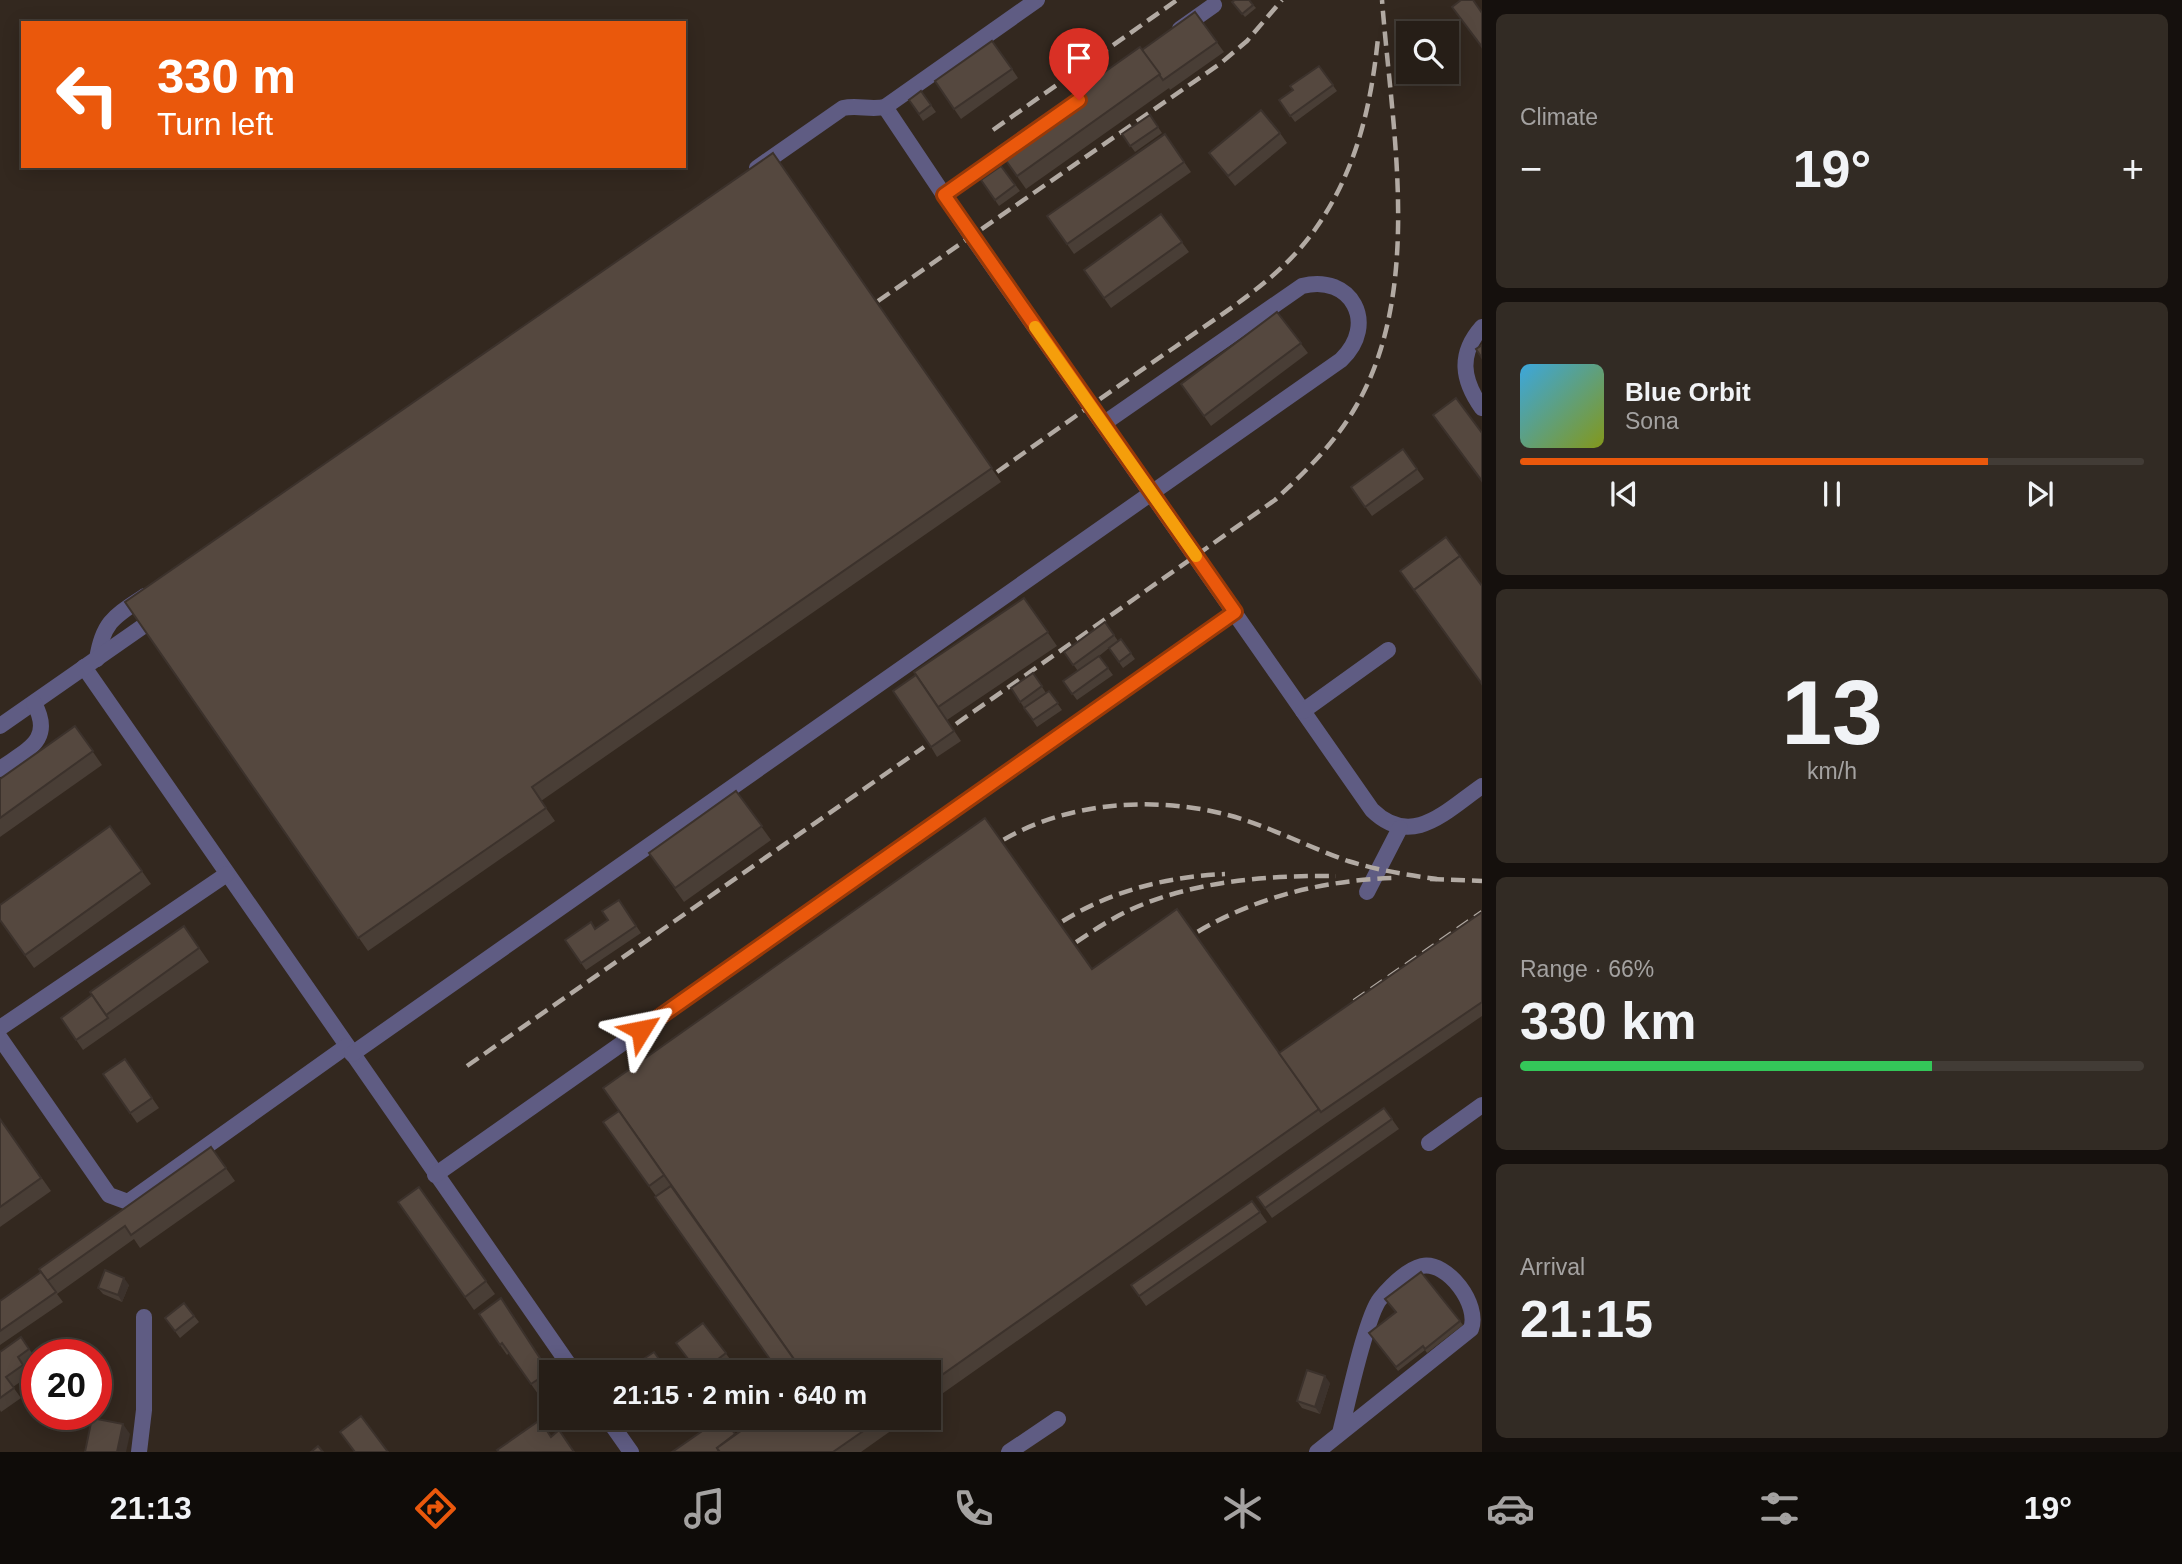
<!DOCTYPE html>
<meta charset="utf-8">
<style>
:root{--surface:#261e17;--page:#322b24;--text:#f1f3f6;--muted:#a4a2a1;--line:#423c36;--accent:#ea580c}
body{margin:0;font-family:Helvetica,sans-serif;background:var(--page);color:var(--text);height:100vh;display:flex;flex-direction:column;font-size:26px;white-space:nowrap}
*{box-sizing:border-box;margin:0}
p{font-size:23px;color:var(--muted)}
.icon{flex:none;width:38px;height:38px;fill:none;stroke:currentColor;stroke-width:2;stroke-linecap:round;stroke-linejoin:round}
.map{position:relative;flex:1;overflow:hidden}
.drawer{display:flex;flex-direction:column;gap:14px;padding:14px;background:#15100d;width:700px}
.drawer>*{flex:none}
.guide{position:absolute;left:21px;top:21px;width:665px;height:147px;border-radius:0px;box-shadow:0 4px 18px #0003,0 0 0 2px var(--line);background:#ea580c;color:#fff;overflow:hidden}
.controls{position:absolute;left:1396px;top:21px;display:grid;gap:14px}
.controls a{display:grid;place-items:center;width:63px;height:63px;border-radius:0px;background:var(--surface);box-shadow:0 4px 18px #0003,0 0 0 2px var(--line);font-size:35px}
.speed{position:absolute;left:21px;top:1339px;display:flex;gap:14px;font-size:35px;font-weight:700;text-align:center}
.speed>*{display:grid;place-content:center;width:91px;height:91px;border-radius:50%;background:var(--surface);box-shadow:0 4px 18px #0003,0 0 0 2px var(--line);line-height:1}
.speed .limit{border:10px solid #d22;background:#fff;color:#111}
.pin{position:absolute;display:grid;place-items:center;width:60px;height:60px;color:#fff;margin:-72px -30px;border-radius:50% 50% 50% 0;rotate:-45deg;box-shadow:0 0 7px #0007}
.pin .icon{rotate:45deg}
.me{position:absolute;width:77px;margin:-38px;rotate:55deg;stroke-linejoin:round;filter:drop-shadow(0 0 5px #0008)}
.turn{display:flex;align-items:center;gap:24px;height:147px;padding:0 21px;font-size:32px}
.turn .icon{width:91px;height:91px;stroke-width:2.5}
.turn b{display:block;font-size:49px;line-height:60px}
.big{font-size:52px;font-weight:700;line-height:1.1}
.drawer .tile{flex:1;display:flex;flex-direction:column;justify-content:center;gap:10px;min-width:0;padding:0 24px;border-radius:10px;background:var(--page)}
.drawer .dial{align-items:center;gap:0}
.dial b{font-size:91px;line-height:1}
.song{display:flex;align-items:center;gap:21px}
.cover{width:84px;height:84px;border-radius:10px;background:linear-gradient(135deg,hsl(200 70% 55%),hsl(70 70% 35%))}
.played{height:7px;border-radius:4px;background:linear-gradient(90deg,var(--accent) 75%,var(--line) 75%)}
.keys{display:flex;justify-content:space-around;direction:ltr}
.heat{display:flex;justify-content:space-between;align-items:center;font-size:38px;direction:ltr}
.charge{height:10px;border-radius:5px;background:linear-gradient(90deg,#34c759 66%,var(--line) 0)}
.trip{position:absolute;left:539px;top:1360px;width:402px;height:70px;border-radius:0px;background:var(--surface);box-shadow:0 4px 18px #0003,0 0 0 2px var(--line);font-weight:700;line-height:70px;text-align:center}
.tabs{display:flex;height:112px;justify-content:space-around;align-items:center;background:#0f0c09;color:var(--muted)}
.tabs .icon{width:49px;height:49px}
.tabs .active{color:var(--accent)}
.tabs b{font-size:32px;color:var(--text)}
main{display:flex;flex:1;min-height:0}
.map>svg:first-child{display:block}
.lines{fill:none;stroke-linecap:round;stroke-linejoin:round}
.minor{stroke:#5f5c83;stroke-width:16}
.rail{stroke:#b2aaa3;stroke-width:4.5;stroke-dasharray:14 7;stroke-linecap:butt}
.wall{fill:#493e36}
.shaded-wall{fill:#3c322c}
.building{fill:#55483f;stroke:#3c322c;stroke-width:2}
.route-casing{stroke:#983908;stroke-width:18}
.route{stroke:#ea580c;stroke-width:12}
.slow{stroke:#f59e0b;stroke-width:12}
</style>
<main>
<div class="map">
<svg width="1482" height="1452" viewBox="0 0 1482 1452">
<rect width="100%" height="100%" fill="#33281f"/>
<g class="lines">
<g class="minor">
<polyline points="1180,29 1214,5"/>
<path d="M885,107L972,237L1372,810C1412,849 1446,811 1482,786"/>
<path d="M757,168L843,108C858,105 870,110 885,107L1037,0"/>
<polyline points="944,195 1019,142"/>
<path d="M1482,327C1458,354 1462,380 1482,408"/>
<path d="M97,659C103,621 115,616 145,596"/>
<polyline points="84,667 574,1372"/>
<polyline points="1303,711 1388,650"/>
<polyline points="0,726 142,627"/>
<path d="M0,769C28,749 54,740 34,703"/>
<polyline points="1367,892 1400,828"/>
<polyline points="0,1028 227,874"/>
<polyline points="0,1038 109,1195 128,1202 347,1046"/>
<path d="M352,1054L1341,360C1379,324 1351,273 1302,286L1103,424"/>
<polyline points="1429,1143 1482,1105"/>
<polyline points="435,1175 1235,612"/>
<polyline points="607,1418 631,1452"/>
<polyline points="139,1452 144,1410 144,1317"/>
<polyline points="1009,1452 1058,1419"/>
<path d="M1317,1452L1471,1329C1480,1305 1448,1261 1422,1266C1406,1270 1390,1287 1380,1299C1366,1316 1347,1406 1340,1433"/>
</g>
<g class="rail">
<polyline points="993,130 1177,0"/>
<polyline points="878,301 1221,63 1247,41 1282,0"/>
<path d="M997,472C1056,430 1115,388 1175,347C1224,312 1281,279 1316,228C1356,171 1371,107 1378,38"/>
<path d="M956,724L1275,500C1305,472 1334,444 1355,408C1424,291 1392,130 1382,0"/>
<path d="M986,851C1053,803 1148,794 1228,815C1269,826 1308,847 1348,861C1377,870 1407,875 1437,879"/>
<polyline points="1430,879 1482,881"/>
<path d="M1045,933C1099,894 1160,877 1225,874"/>
<path d="M1180,943C1243,900 1319,880 1395,878"/>
<path d="M1059,954C1082,938 1106,921 1132,909C1194,881 1268,875 1336,876"/>
<polyline points="1354,1001 1482,912"/>
<polyline points="467,1066 924,747"/>
</g>
</g>
<g class="wall">
<polygon points="1249,0 1256,8 1245,17 1232,2"/>
<polygon points="1195,12 1224,52 1170,90 1168,86 1169,88 1026,189 997,148 1142,50"/>
<polygon points="1319,66 1337,91 1295,122 1279,100 1293,90"/>
<polygon points="1012,69 1018,78 961,119 935,81"/>
<polygon points="921,91 936,112 923,121 909,100"/>
<polygon points="1150,115 1162,133 1135,152 1122,134"/>
<polygon points="1280,133 1287,143 1235,186 1209,153"/>
<polygon points="1165,134 1191,172 1074,254 1067,244"/>
<polygon points="773,153 1001,482 541,801 555,821 368,951 125,602"/>
<polygon points="1001,166 1020,191 999,206 981,180"/>
<polygon points="1161,214 1189,252 1111,308 1084,270"/>
<polygon points="1277,312 1308,353 1211,426 1181,384"/>
<polygon points="1403,449 1424,479 1372,516 1351,487"/>
<polygon points="1024,598 1057,646 947,720 961,741 937,757 931,747 916,675"/>
<polygon points="1105,622 1118,641 1121,639 1135,659 1123,668 1109,648 1099,656 1113,675 1077,700 1063,681 1078,671 1064,652"/>
<polygon points="1033,673 1046,693 1049,691 1062,710 1037,727 1011,688"/>
<polygon points="75,726 102,765 0,837 0,779"/>
<polygon points="736,791 771,840 684,902 649,853"/>
<polygon points="110,826 151,884 34,968 0,920"/>
<polygon points="619,900 641,933 586,970 565,940 595,929 608,920"/>
<polygon points="1482,912 1482,1016 1328,1122 929,1403 929,1372 671,1185 656,1196 610,1132 1092,969 1279,1053"/>
<polygon points="184,926 209,962 83,1050 61,1018 92,995"/>
<polygon points="125,1059 159,1108 137,1123 103,1074"/>
<polygon points="1384,1108 1399,1129 1272,1218 1257,1197"/>
<polygon points="0,1119 51,1191 0,1227"/>
<polygon points="211,1147 235,1181 140,1248 134,1239 57,1294 63,1302 0,1345 0,1301 41,1272"/>
<polygon points="419,1187 495,1294 474,1310 398,1202"/>
<polygon points="1260,1212 1267,1222 1146,1306 1139,1296"/>
<polygon points="1421,1272 1463,1325 1427,1353 1425,1350 1398,1371 1369,1333 1396,1312"/>
<polygon points="129,1285 122,1302 103,1294 98,1288"/>
<polygon points="184,1303 199,1322 180,1338 165,1318"/>
<polygon points="508,1308 551,1375 551,1385 538,1394 509,1353 507,1355 500,1345"/>
<polygon points="703,1323 733,1363 721,1372 698,1372"/>
<polygon points="21,1337 36,1359 25,1367 30,1375 13,1387 21,1398 1,1412 0,1410 0,1352"/>
<polygon points="1330,1383 1320,1414 1302,1408 1297,1401"/>
<polygon points="759,1418 909,1418 861,1452 672,1452 735,1434"/>
</g>
<g class="shaded-wall">
<polygon points="124,1278 129,1285 122,1302 118,1295"/>
<polygon points="1325,1376 1330,1383 1320,1414 1315,1407"/>
<polygon points="123,1424 130,1434 126,1452 117,1452"/>
</g>
<g class="building">
<polygon points="1235,0 1249,0 1253,5 1242,14 1232,2"/>
<polygon points="1461,0 1473,0 1482,13 1482,47 1452,7"/>
<polygon points="1195,12 1217,42 1163,80 1142,50"/>
<polygon points="992,41 1012,69 954,109 935,81"/>
<polygon points="1140,47 1160,74 1017,176 997,148"/>
<polygon points="1319,66 1333,85 1290,116 1279,100 1293,90 1290,86"/>
<polygon points="921,91 931,105 919,114 909,100"/>
<polygon points="1261,110 1280,133 1228,176 1209,153"/>
<polygon points="1150,115 1158,127 1130,146 1122,134"/>
<polygon points="1165,134 1184,162 1067,244 1047,216"/>
<polygon points="773,153 992,468 532,787 546,808 358,938 125,602"/>
<polygon points="1001,166 1015,185 995,200 981,180"/>
<polygon points="1161,214 1182,242 1104,298 1084,270"/>
<polygon points="1277,312 1301,343 1204,416 1181,384"/>
<polygon points="1482,345 1482,358 1476,349"/>
<polygon points="1456,398 1482,433 1482,481 1433,415"/>
<polygon points="1403,449 1417,469 1365,507 1351,487"/>
<polygon points="1446,537 1460,556 1414,590 1416,593 1400,571"/>
<polygon points="1460,556 1482,586 1482,684 1414,590"/>
<polygon points="1024,598 1048,632 938,707 914,672"/>
<polygon points="1105,622 1114,635 1073,665 1064,652"/>
<polygon points="1121,639 1131,653 1119,662 1109,648"/>
<polygon points="1099,656 1108,668 1072,694 1063,681"/>
<polygon points="1033,673 1042,686 1020,702 1011,688"/>
<polygon points="916,675 954,731 931,747 893,691"/>
<polygon points="1049,691 1058,703 1033,720 1024,708"/>
<polygon points="75,726 93,751 0,818 0,779"/>
<polygon points="736,791 762,826 675,888 649,853"/>
<polygon points="985,818 1092,969 1177,909 1319,1109 929,1384 929,1372 803,1372 603,1088"/>
<polygon points="110,826 142,871 25,955 0,920 0,905"/>
<polygon points="619,900 636,926 581,963 565,940 591,922 595,929 608,920 602,911"/>
<polygon points="1482,912 1482,1002 1321,1112 1279,1053"/>
<polygon points="184,926 199,948 106,1015 90,992"/>
<polygon points="92,995 108,1018 76,1040 61,1018"/>
<polygon points="125,1059 152,1098 130,1113 103,1074"/>
<polygon points="1384,1108 1392,1119 1265,1208 1257,1197"/>
<polygon points="619,1111 664,1175 649,1186 603,1122"/>
<polygon points="0,1119 41,1178 0,1207"/>
<polygon points="211,1147 226,1168 131,1235 125,1226 47,1281 39,1269"/>
<polygon points="671,1186 803,1372 779,1372 655,1197"/>
<polygon points="419,1187 486,1281 465,1297 398,1202"/>
<polygon points="1252,1201 1260,1212 1139,1296 1131,1285"/>
<polygon points="105,1270 124,1278 118,1295 98,1288"/>
<polygon points="41,1272 56,1292 0,1331 0,1301"/>
<polygon points="1421,1272 1460,1321 1425,1349 1423,1346 1396,1367 1369,1333 1396,1312 1385,1299"/>
<polygon points="501,1298 549,1372 531,1384 502,1343 500,1345 479,1314"/>
<polygon points="184,1303 194,1316 175,1331 165,1318"/>
<polygon points="703,1323 726,1353 701,1372 698,1372 676,1343"/>
<polygon points="21,1337 29,1349 18,1357 23,1365 6,1377 14,1388 0,1398 0,1352"/>
<polygon points="654,1352 668,1372 628,1372 627,1370"/>
<polygon points="676,1365 681,1372 668,1372 667,1371"/>
<polygon points="1307,1370 1325,1376 1315,1407 1297,1401"/>
<polygon points="361,1416 388,1452 355,1452 340,1432"/>
<polygon points="92,1418 123,1424 117,1452 85,1452"/>
<polygon points="721,1418 723,1418 735,1434 717,1448 719,1451 717,1452 672,1452"/>
<polygon points="759,1418 882,1418 833,1452 720,1452 717,1448"/>
<polygon points="540,1420 551,1437 559,1430 574,1452 499,1452 497,1450"/>
<polygon points="318,1446 323,1452 311,1452"/>
</g>
<g class="lines">
<g class="route-casing">
<polyline id="route" points="641,1030 1235,612 944,195 1079,100"/>
</g>
<use href="#route" class="route"/>
<polyline class="slow" points="1035,327 1196,556"/>
</g>
</svg>
<div class="controls">
<a><svg class="icon" aria-label="search" viewBox="0 0 24 24"><circle cx="10" cy="10" r="6"/><path d="M15 15l6 6"/></svg></a>
</div>
<div class="speed"><div class="limit">20</div></div>
<div class="pin" style="left:1079px;top:100px;background:#d93025"><svg class="icon" aria-label="arrive" viewBox="0 0 24 24"><path d="M6 21V4h12l-3 4 3 4H6"/></svg></div>
<svg class="me" style="left:641px;top:1030px" viewBox="-20 -20 40 40"><path d="M0-17L14 15 0 8-14 15z" fill="#ea580c" stroke="#fff" stroke-width="4"/></svg>
<div class="trip">21:15 · 2 min · 640 m</div>
<div class="guide">
<div class="turn"><svg class="icon" aria-label="left" viewBox="0 0 24 24"><path d="M17 20v-9H6M10 6l-5 5 5 5"/></svg><div><b>330 m</b>Turn left</div></div>
</div>
</div>
<section class="drawer">
<div class="tile"><p>Climate</p>
<div class="heat"><a>−</a><b class="big">19°</b><a>+</a></div>
</div>
<div class="tile">
<div class="song"><i class="cover"></i><div><b>Blue Orbit</b><p>Sona</p></div></div>
<div class="played"></div>
<div class="keys"><svg class="icon" aria-label="previous" viewBox="0 0 24 24"><path d="M18 5L8 12l10 7zM5 5v14"/></svg><svg class="icon" aria-label="pause" viewBox="0 0 24 24"><path d="M8 5v14M16 5v14"/></svg><svg class="icon" aria-label="next" viewBox="0 0 24 24"><path d="M6 5l10 7-10 7zM19 5v14"/></svg></div>
</div>
<div class="tile dial"><b>13</b><p>km/h</p></div>
<div class="tile"><p>Range · 66%</p><b class="big">330 km</b><div class="charge"></div></div>
<div class="tile"><p>Arrival</p><b class="big">21:15</b></div>
</section>
</main>
<nav class="tabs">
<b>21:13</b>
<svg class="icon active" aria-label="directions" viewBox="0 0 24 24"><path d="M12 3l9 9-9 9-9-9zM9 14v-3h6M13 9l2 2-2 2"/></svg>
<svg class="icon" aria-label="music" viewBox="0 0 24 24"><path d="M9 18V5l10-2v13"/><circle cx="6" cy="18" r="3"/><circle cx="16" cy="16" r="3"/></svg>
<svg class="icon" aria-label="phone" viewBox="0 0 24 24"><path d="M5 4h4l2 5-3 2q2 4 5 5l2-3 5 2v4C11 20 4 13 5 4z"/></svg>
<svg class="icon" aria-label="climate" viewBox="0 0 24 24"><path d="M12 3v18M4 7l16 10M4 17L20 7"/></svg>
<svg class="icon" aria-label="car" viewBox="0 0 24 24"><path d="M5 17H2v-5l4-1 3-4h7l3 4 3 1v5h-3M9 17h6M6 11h13"/><circle cx="7" cy="17" r="2"/><circle cx="17" cy="17" r="2"/></svg>
<svg class="icon" aria-label="filters" viewBox="0 0 24 24"><path d="M4 7h16M4 17h16"/><circle cx="9" cy="7" r="2"/><circle cx="15" cy="17" r="2"/></svg>
<b>19°</b>
</nav>
